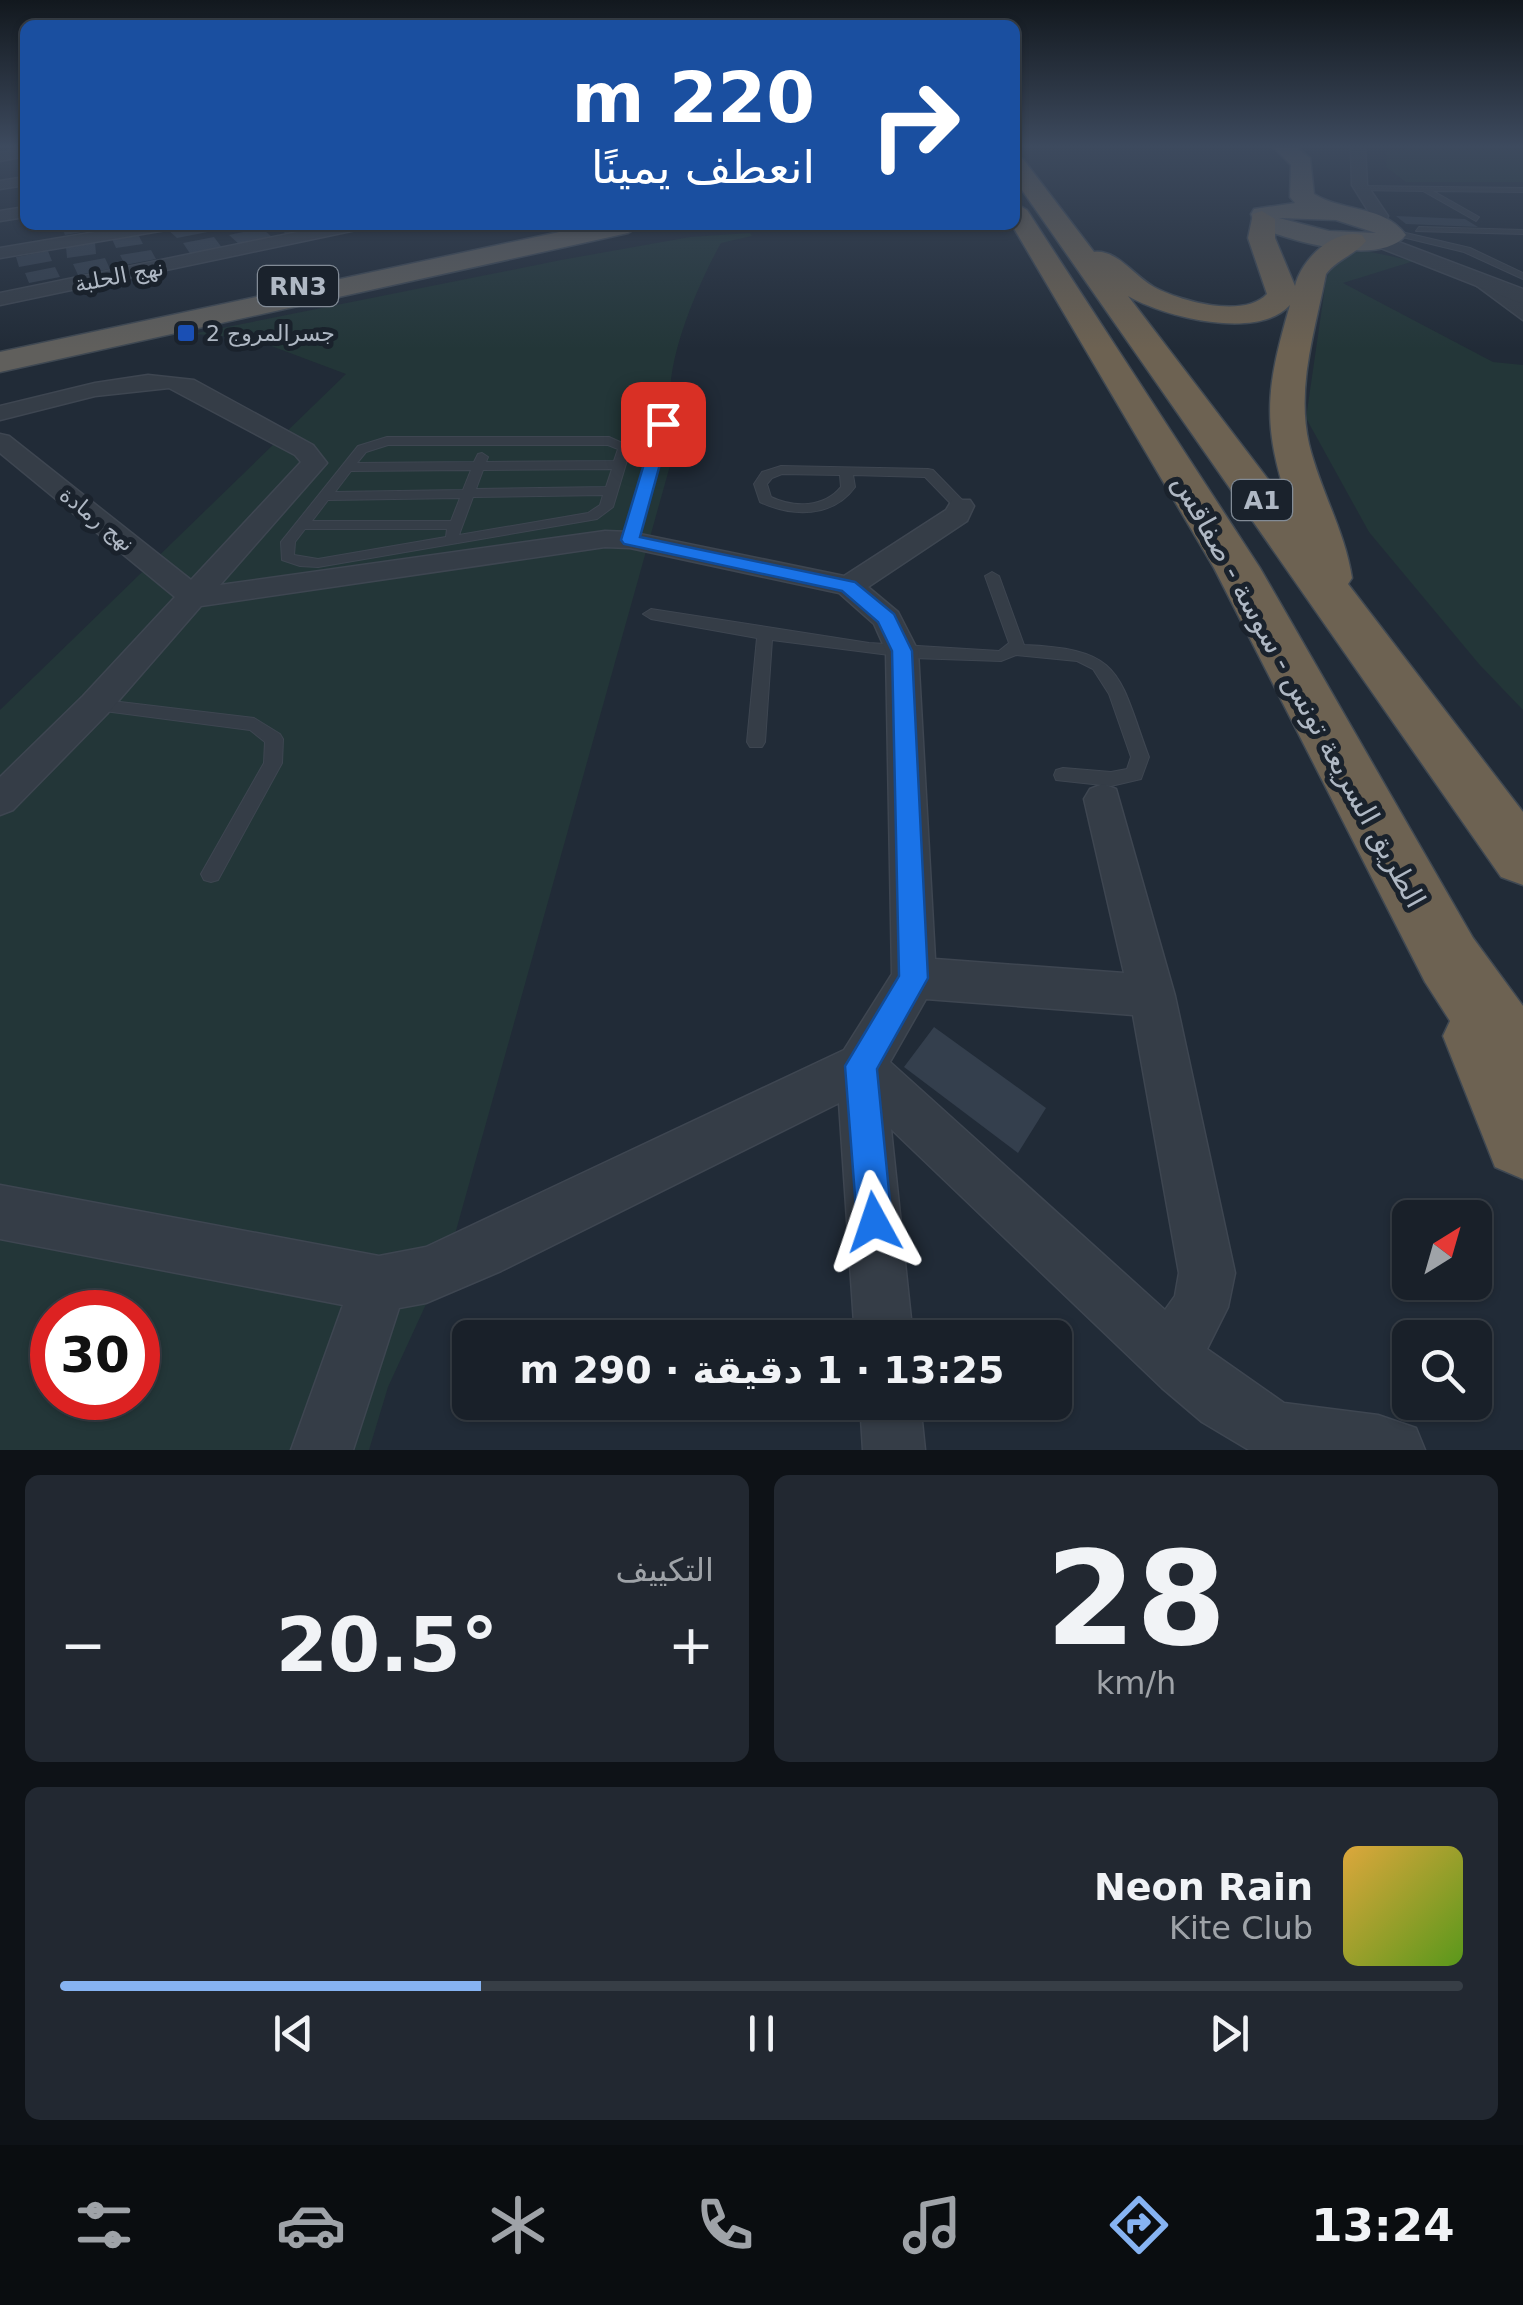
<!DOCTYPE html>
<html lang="ar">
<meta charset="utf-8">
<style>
:root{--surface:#192029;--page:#222831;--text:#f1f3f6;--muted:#9fa3a8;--line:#373e46;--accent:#86b3f2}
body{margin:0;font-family:"DejaVu Sans","Noto Naskh Arabic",sans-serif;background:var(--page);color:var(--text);direction:rtl;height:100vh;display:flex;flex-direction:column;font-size:38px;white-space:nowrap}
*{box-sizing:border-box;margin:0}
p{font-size:32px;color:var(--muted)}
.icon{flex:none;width:55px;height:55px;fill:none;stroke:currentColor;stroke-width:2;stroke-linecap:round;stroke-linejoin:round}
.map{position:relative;height:1450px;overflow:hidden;direction:ltr}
.panel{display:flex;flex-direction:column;gap:25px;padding:25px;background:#0e1217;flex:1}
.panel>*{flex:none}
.hud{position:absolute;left:20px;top:20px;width:1000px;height:210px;border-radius:15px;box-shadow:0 2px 8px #0004,0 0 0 2px var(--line);direction:rtl;background:#1a4fa0;color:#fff;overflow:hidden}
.needle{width:65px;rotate:37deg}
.buttons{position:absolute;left:1392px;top:1200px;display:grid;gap:20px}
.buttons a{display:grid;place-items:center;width:100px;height:100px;border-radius:15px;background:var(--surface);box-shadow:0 2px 8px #0004,0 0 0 2px var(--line);font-size:50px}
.speed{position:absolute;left:30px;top:1290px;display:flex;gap:20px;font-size:50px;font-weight:700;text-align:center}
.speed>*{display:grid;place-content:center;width:130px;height:130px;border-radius:50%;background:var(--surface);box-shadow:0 2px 8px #0004,0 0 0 2px var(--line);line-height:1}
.speed .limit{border:15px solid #d22;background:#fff;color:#111}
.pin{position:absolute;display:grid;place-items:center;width:85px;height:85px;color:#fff;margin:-42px;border-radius:20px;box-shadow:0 5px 15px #0006}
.me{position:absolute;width:110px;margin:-55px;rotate:355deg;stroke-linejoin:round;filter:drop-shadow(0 0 8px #0008)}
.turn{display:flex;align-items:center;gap:35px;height:210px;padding:0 40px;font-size:45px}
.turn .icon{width:130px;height:130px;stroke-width:2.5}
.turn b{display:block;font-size:70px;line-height:85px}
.big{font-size:75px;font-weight:800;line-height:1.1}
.panel .widget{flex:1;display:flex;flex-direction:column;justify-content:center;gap:15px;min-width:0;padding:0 35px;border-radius:15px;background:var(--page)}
.panel .dial{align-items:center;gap:0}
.dial b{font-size:130px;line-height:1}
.song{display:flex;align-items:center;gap:30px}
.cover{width:120px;height:120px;border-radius:15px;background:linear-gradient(135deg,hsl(40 70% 55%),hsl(90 70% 35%))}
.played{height:10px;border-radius:5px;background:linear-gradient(90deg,var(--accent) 30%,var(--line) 30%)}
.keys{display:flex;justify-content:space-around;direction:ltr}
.heat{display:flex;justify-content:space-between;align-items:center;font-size:55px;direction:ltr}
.panel .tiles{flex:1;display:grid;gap:25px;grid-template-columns:1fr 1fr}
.widget:last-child{grid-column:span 2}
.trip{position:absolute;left:452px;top:1320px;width:620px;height:100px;border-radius:15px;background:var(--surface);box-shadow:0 2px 8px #0004,0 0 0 2px var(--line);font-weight:800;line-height:100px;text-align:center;direction:rtl}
.tab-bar{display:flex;height:160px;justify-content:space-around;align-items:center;background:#0a0d10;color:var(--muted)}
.tab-bar .icon{width:70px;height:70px}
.tab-bar .current{color:var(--accent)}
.tab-bar b{font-size:45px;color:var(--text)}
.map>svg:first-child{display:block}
.green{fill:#233638;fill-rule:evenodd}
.building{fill:#343f4d}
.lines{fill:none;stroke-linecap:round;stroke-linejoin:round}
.service-casing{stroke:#3e4651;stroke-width:2}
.minor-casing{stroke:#3e4651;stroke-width:3}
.tertiary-casing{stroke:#3e4651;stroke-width:3}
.trunk-casing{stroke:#3f4852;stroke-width:3}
.motorway-casing{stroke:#3f4852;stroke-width:3}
.service{fill:#353d47;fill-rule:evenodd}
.minor{fill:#353d47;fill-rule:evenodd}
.tertiary{fill:#353d47;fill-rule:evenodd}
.trunk{fill:#605f5c;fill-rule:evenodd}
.motorway{fill:#6d6252;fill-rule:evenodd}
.route{fill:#1a73e8;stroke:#114b97;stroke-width:2.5}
.transit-dot{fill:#1a4fb4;stroke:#1a222c;stroke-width:4}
.labels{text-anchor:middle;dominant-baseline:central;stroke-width:10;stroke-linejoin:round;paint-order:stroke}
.far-street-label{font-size:22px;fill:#afb8c4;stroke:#1a222c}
.far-poi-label{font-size:22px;fill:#afb8c4;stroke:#1a222c;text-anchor:start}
.shield{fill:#1a222c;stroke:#828b96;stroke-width:2.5}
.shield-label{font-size:25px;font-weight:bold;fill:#afb8c4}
.street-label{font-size:28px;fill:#afb8c4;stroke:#1a222c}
</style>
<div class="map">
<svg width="1523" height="1450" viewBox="0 0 1523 1450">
<rect width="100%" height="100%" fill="#212b37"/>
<g class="green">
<polygon points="1425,146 1523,146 1523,182 1406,182 1386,167 1387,151"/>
<path d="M750,233L752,236L721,243C699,282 649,391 680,430L450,1252L388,1387L369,1450H0V710L346,374L250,338L192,334L561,260L690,237ZM52,1312H138V1398H52Z"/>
<polygon points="1356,249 1414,261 1343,283 1493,362 1523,365 1523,710 1479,664 1369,532 1306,418 1326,280 1337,254"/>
</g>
<g class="building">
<polygon points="1396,216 1465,219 1478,227 1406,224"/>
<polygon points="92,225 95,230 65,235 61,226"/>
<polygon points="186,225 207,225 213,231 177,238 167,229"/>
<polygon points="273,225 325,225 325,227 288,235"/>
<polygon points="262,228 273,238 240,245 229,235"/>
<polygon points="138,234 143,244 116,248 112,239"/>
<polygon points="214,237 223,249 191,255 183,243"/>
<polygon points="95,242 96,254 67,258 66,247"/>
<polygon points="151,250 156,259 125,265 120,255"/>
<polygon points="48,251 52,261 19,267 16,257"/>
<polygon points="105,258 110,269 78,275 73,264"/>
<polygon points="55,267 60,277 29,283 25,273"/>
<polygon points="934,1027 1046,1108 1018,1153 904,1067"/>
</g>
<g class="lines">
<g class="service-casing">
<g id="service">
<polygon points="1358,186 1523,188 1523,192 1433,191 1479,217 1476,221 1423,191 1355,190"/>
<polygon points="1419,227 1523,230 1523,234 1416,231"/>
<polygon points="1393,230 1470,248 1523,273 1523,279 1464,252 1390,234"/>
<polygon points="659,421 669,424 637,540 635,543 625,543 623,540"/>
<path d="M387,437H609L631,447L613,507L597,519L318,567L300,566L282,560L281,542L358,446ZM388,445H608L618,449L614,461L486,462L488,457L482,453L478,454L474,462L357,463L366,452ZM612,469L606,487L476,489L483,470ZM471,470L463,490L335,492L351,471ZM603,495L600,505L588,513L459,535L473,497ZM460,498L451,521H312L328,500ZM305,529H447L446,537L318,559L294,555L295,542Z"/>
<path d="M781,466L928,469L933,470L968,506L961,510L956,509L925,477L853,475L855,487C833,518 792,517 760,502L754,484L762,472ZM782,474L840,475L841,487C824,508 794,508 771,497L767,484L772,478Z"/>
<path d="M992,572L999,576L1024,645C1123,649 1118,673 1149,757L1141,779L1111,786L1056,780L1054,775L1056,770L1063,768L1111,772L1127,769L1131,757L1109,694L1093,669L1077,661L1016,655L1001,661L913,658L772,640L765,742L762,747H750L747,742L757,638L651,619L643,614L651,609L869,643L999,651L1009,643L985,576Z"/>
<polygon points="95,699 254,718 280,734 283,739 282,763 218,880 211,882 204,880 201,874 264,763 265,742 250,730 89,709 86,705"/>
</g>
</g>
<g class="minor-casing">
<g id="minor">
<polygon points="1351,146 1365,146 1367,185 1388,216 1384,225 1372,225 1372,217 1352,185"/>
<polygon points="25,148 25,156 0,161 0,153"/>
<polygon points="25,177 25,185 0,189 0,181"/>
<polygon points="25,207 25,217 0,221 0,211"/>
<polygon points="137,225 174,225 166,230 0,258 0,248"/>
<polygon points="332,225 364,225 356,230 0,305 0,293"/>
<polygon points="1479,274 1523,304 1523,320 1473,283 1473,275"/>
<path d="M148,375L194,380L313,445L327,463L220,585L605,531L630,532L844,576L946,510L952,500H970L974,506L967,521L868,587L898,612L918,651L935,959L1124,973L1084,799L1090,789L1103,784L1116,789L1175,996L1235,1273L1228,1307L1207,1349L1284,1403L1378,1415L1416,1428L1425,1450H1249L1202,1422L1162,1388L891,1129L913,1338H855L839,1103L501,1271L426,1303L399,1308L353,1450H291L343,1305L0,1239V1185L379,1256L426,1247L844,1050L892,974L886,651L874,624L839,593L630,548L605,547L201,606L107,714L13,810L0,815V777L83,696L175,597L0,453V434L9,436L191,580L301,462L295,455L169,388L95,396L0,420V406L95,383ZM926,999L1133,1015L1179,1273L1175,1296L1165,1310L890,1062Z"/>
<polygon points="860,1402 920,1402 925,1450 863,1450"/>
</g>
</g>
<g class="tertiary-casing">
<polygon id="tertiary" points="1380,235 1523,289 1523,304 1373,245 1370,241"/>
</g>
<g class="trunk-casing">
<g id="trunk">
<path d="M1272,146H1295L1310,158L1314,194C1343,212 1384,205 1406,235C1379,268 1288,240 1255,226L1251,214L1254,209L1295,203L1290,197L1291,165ZM1279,218L1336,220L1376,233L1329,231Z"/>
<polygon points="592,225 641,225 628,233 0,372 0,352"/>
</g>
</g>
<g class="motorway-casing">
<g id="motorway">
<path d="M1015,157L1023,159L1094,252C1117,249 1134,276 1154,287C1180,301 1243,319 1267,294L1248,238L1253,214L1262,211L1275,219V238L1295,286C1301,260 1333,228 1362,235L1366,241C1355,255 1337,259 1326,274C1315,331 1296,387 1309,444C1320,490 1345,531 1352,578L1348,584L1523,812V885L1501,877L1015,180ZM1128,296C1164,317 1258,341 1290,305C1266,388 1261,424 1290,508Z"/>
<polygon points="1015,203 1027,210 1260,568 1473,938 1523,1006 1523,1179 1495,1167 1443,1036 1450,1021 1425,982 1214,568 1012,225 1015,225"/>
</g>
</g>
<use href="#service" class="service"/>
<use href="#minor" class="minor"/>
<use href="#tertiary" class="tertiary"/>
<use href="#trunk" class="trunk"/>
<use href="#motorway" class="motorway"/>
</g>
<linearGradient id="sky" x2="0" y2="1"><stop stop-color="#12181e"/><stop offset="0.42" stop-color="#3d4a5e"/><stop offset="1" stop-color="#3d4a5e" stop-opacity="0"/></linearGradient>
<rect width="1523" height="349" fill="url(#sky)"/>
<polygon class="route" points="663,419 671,424 640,537 855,582 894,614 912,651 928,978 877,1069 892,1222 887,1234 874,1239 862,1234 857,1222 845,1066 899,976 892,651 878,622 842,591 624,544 621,540 656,424"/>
<rect class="transit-dot" x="176" y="323" width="20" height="20" rx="5"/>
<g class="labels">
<g class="far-street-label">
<text transform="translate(119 276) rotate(-11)">نهج الحلبة</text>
<text transform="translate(97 519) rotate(39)">نهج رمادة</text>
</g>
<g class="far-poi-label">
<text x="206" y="333">جسرالمروج 2</text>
</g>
<g class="shield">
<rect x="258" y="266" width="80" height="40" rx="8"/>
<rect x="1232" y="480" width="60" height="40" rx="8"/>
</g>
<g class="shield-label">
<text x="298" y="286">RN3</text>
<text x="1262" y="500">A1</text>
</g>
<g class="street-label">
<text transform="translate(1299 691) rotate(61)">الطريق السريعة تونس - سوسة - صفاقس</text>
</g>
</g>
</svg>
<div class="buttons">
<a><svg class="needle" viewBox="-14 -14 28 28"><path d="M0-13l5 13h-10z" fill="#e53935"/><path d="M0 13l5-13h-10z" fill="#9fa3a8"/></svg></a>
<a><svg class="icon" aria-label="search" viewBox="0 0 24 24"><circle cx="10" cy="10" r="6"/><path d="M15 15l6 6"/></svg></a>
</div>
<div class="speed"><div class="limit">30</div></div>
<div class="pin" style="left:663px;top:424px;background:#d93025"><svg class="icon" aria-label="arrive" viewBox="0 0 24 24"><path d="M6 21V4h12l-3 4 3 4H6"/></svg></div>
<svg class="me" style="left:874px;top:1222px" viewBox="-20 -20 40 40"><path d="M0-17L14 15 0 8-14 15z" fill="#1a73e8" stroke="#fff" stroke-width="4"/></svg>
<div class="trip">13:25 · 1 دقيقة · 290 m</div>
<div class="hud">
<div class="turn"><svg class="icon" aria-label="right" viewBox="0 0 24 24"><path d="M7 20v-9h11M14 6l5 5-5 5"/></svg><div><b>220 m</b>انعطف يمينًا</div></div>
</div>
</div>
<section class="panel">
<div class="tiles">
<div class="widget dial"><b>28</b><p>km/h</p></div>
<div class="widget"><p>التكييف</p>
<div class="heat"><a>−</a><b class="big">20.5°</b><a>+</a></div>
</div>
<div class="widget">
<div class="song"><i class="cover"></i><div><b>Neon Rain</b><p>Kite Club</p></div></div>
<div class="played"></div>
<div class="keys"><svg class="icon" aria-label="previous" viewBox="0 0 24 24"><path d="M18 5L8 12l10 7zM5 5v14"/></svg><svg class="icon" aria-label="pause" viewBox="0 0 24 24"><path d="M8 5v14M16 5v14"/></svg><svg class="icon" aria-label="next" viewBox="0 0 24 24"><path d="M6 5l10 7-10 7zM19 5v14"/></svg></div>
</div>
</div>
</section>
<nav class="tab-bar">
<b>13:24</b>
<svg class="icon current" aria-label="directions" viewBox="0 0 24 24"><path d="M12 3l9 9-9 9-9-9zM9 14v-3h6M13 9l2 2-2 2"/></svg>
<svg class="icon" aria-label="music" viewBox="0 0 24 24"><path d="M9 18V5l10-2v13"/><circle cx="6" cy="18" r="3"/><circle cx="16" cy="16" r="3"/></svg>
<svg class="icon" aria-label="phone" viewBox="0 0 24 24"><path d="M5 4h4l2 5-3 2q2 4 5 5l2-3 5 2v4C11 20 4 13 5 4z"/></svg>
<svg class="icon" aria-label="climate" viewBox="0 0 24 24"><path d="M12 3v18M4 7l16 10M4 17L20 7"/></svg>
<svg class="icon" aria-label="car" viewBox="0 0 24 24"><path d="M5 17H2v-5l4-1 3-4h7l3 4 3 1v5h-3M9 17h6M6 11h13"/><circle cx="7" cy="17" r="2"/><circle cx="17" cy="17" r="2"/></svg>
<svg class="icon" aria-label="filters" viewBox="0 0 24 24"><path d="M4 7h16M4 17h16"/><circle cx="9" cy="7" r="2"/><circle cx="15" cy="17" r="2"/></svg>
</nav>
